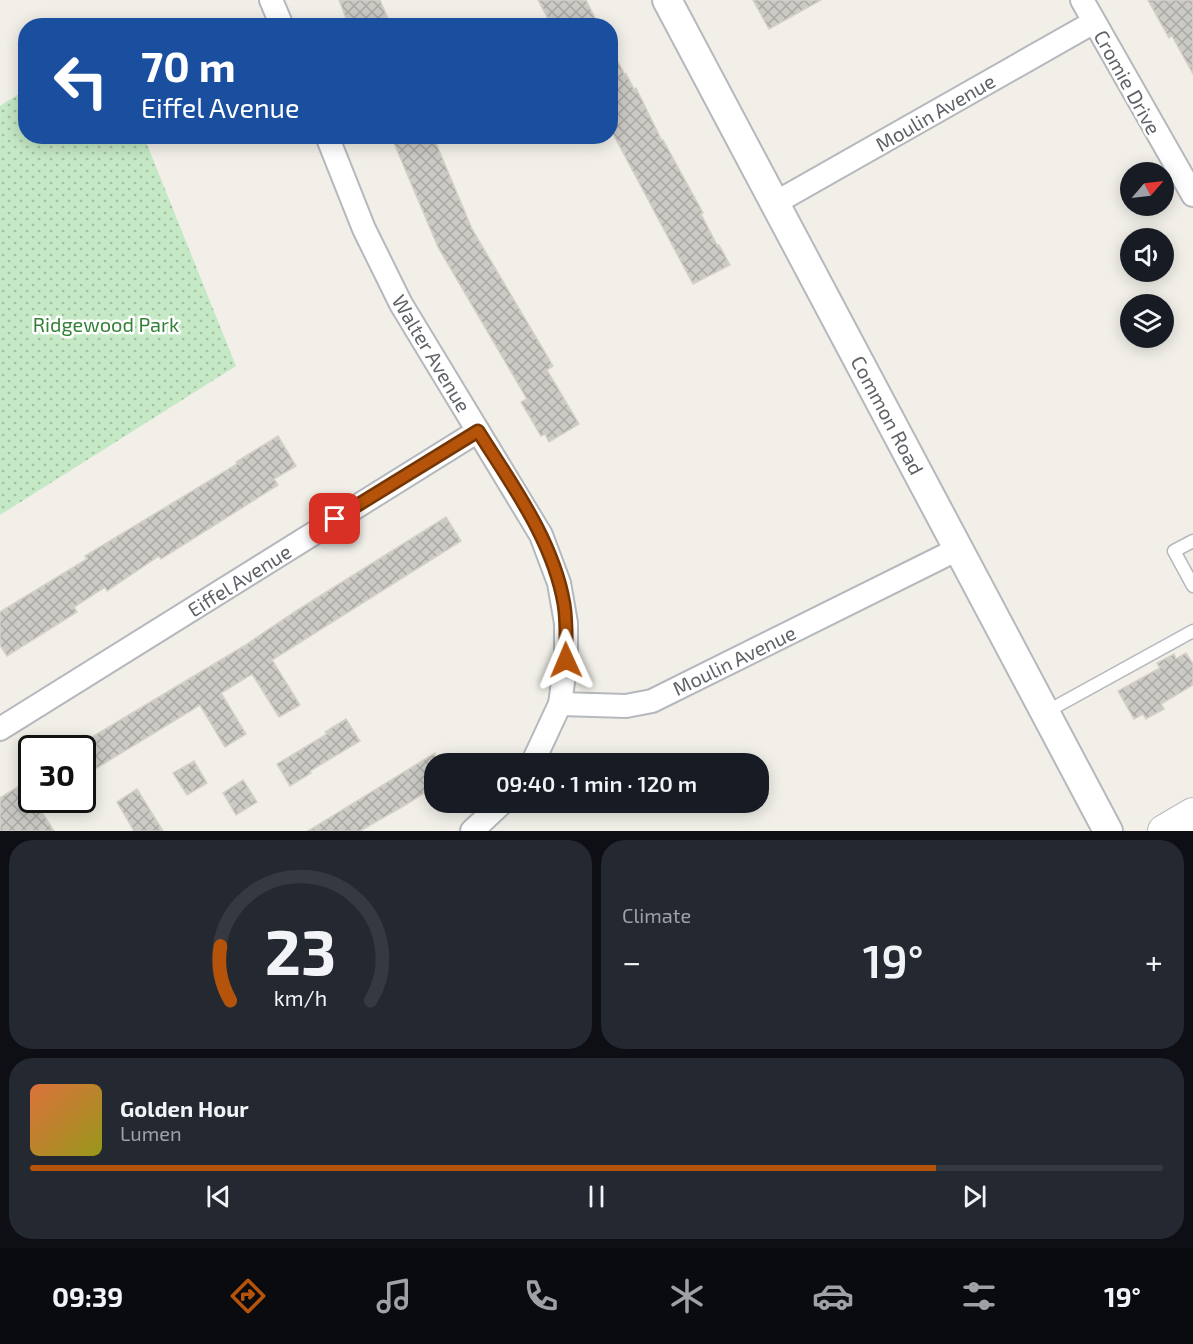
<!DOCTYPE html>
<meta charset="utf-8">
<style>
:root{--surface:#171b24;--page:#242831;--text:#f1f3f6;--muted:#9ea1a6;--line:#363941;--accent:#b45309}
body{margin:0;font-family:"Exo 2",sans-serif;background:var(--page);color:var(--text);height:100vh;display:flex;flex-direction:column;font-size:22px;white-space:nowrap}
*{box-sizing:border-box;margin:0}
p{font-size:20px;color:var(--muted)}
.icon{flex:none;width:33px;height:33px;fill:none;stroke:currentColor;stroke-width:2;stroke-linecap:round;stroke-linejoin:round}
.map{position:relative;height:831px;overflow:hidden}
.drawer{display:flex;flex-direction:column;gap:9px;padding:9px;background:#0d0f14;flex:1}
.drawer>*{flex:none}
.hud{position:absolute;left:18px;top:18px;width:600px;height:126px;border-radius:24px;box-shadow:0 3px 15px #0003;background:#1a4fa0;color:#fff;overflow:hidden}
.needle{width:39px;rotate:62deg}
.fabs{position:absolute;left:1120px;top:162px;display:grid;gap:12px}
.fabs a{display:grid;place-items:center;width:54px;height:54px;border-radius:50%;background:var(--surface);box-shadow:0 3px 15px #0003;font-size:30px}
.speed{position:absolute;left:18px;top:735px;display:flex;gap:12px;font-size:30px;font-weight:700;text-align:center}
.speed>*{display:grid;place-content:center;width:78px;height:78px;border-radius:50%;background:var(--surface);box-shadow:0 3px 15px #0003;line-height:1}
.speed .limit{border:3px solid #111;border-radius:9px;background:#fff;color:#111}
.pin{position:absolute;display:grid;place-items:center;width:51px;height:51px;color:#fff;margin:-26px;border-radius:12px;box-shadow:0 3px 9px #0006}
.me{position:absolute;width:66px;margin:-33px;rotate:359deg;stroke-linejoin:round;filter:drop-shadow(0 0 4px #0008)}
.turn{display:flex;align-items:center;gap:21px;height:126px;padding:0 24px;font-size:27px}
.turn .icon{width:78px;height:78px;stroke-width:2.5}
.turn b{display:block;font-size:42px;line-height:51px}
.big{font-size:45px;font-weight:600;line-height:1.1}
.drawer .card{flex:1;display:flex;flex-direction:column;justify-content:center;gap:9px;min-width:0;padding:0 21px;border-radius:24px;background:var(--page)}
.drawer .dial{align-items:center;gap:0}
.dial svg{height:156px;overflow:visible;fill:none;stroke:var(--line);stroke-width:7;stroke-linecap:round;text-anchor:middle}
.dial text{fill:var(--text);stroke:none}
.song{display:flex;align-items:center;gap:18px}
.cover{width:72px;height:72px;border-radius:9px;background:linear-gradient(135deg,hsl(20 70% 55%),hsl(60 70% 35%))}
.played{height:6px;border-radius:3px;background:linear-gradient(90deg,var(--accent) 80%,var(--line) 80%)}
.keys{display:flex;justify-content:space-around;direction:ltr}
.heat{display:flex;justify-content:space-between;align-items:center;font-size:33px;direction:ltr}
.drawer .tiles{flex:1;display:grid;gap:9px;grid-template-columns:1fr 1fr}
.card:last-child{grid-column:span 2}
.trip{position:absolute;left:424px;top:753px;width:345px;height:60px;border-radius:24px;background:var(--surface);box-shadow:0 3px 15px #0003;font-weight:600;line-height:60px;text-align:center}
.menu{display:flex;height:96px;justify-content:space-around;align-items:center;background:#090b0e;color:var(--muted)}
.menu .icon{width:42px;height:42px}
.menu .current{color:var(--accent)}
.menu b{font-size:27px;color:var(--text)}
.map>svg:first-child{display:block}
.grass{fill:url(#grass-dots)}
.building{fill:url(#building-cross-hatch);stroke:#d6d1c6;stroke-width:1.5}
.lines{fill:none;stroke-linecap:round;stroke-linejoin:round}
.service-casing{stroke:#b5b8bc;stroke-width:15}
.minor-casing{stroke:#b5b8bc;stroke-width:26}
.tertiary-casing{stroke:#b5b8bc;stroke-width:32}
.secondary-casing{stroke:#b6babf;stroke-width:34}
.service{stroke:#fff;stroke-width:12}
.minor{stroke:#fff;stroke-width:22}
.tertiary{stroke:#fff;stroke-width:28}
.secondary{stroke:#fff;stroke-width:32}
.route-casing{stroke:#753606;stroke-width:15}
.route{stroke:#b45309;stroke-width:10}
.labels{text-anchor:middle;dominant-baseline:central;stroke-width:5;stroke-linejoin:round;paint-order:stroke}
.street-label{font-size:20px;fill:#5f6368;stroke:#fff}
.park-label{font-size:20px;fill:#348238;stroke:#fff}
</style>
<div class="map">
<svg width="1193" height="831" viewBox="0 0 1193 831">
<defs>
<pattern id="grass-dots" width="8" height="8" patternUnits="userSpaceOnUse" patternTransform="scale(1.5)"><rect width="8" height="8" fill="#c5e8c5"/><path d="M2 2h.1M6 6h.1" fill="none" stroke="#a3c0a4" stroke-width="1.8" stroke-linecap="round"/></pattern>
<pattern id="building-cross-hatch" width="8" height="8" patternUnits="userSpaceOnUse" patternTransform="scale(1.5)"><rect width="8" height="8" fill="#cccac5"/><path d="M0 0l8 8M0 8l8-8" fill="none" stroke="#a9a8a4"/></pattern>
</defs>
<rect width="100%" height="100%" fill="#f1efe8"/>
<polygon class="grass" points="25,90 26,136 144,137 236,366 0,515 0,106"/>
<g class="building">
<polygon points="339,0 380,0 391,26 349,26"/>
<polygon points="538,0 586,0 599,26 552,26"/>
<polygon points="753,0 821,0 769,29"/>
<polygon points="1148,0 1193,0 1193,74 1172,36 1169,38"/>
<polygon points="610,47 625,75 626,74 634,89 636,88 662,141 663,140 703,213 701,214 717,245 719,245 730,265 693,284 610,128"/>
<polygon points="391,136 433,136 472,229 553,366 547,370 579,424 549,442 545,434 541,436 521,402 527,399 438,247"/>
<polygon points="278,436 296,466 274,479 278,485 161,559 159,556 107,591 105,587 74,607 77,612 7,656 0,645 0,612 87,559 85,556 237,464 236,462"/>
<polygon points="446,517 461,541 272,660 300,705 279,717 252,674 221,693 246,734 225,747 200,705 82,777 82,743 244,646 296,611"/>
<polygon points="1186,653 1193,664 1193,685 1161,704 1164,709 1146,719 1143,714 1134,719 1118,691 1160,668 1157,663 1174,654 1176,659"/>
<polygon points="346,719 360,741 310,771 311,773 290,786 277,764 327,734 325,732"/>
<polygon points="435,753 435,786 407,804 360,831 308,831"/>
<polygon points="194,761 207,783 187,795 173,773"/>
<polygon points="243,780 257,802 236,815 223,793"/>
<polygon points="24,783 32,795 32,800 34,800 54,831 0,831 0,798"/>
<polygon points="137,789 163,831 134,831 117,802"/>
</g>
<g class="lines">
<g class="service-casing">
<g id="service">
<polyline points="1193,541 1174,551 1193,586"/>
<polyline points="1046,712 1193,631"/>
</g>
</g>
<g class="minor-casing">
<g id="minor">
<polyline points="271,0 282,26"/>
<polyline points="1082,0 1193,195"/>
<polyline points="327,136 364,229 401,304 541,535 559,583 566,623 566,660 560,704 532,764"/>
<polyline points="775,203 1094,22"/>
<polyline points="560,704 626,706 652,701 958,549"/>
<polyline points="0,729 478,431"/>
<polyline points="472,831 503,802"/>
</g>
</g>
<g class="tertiary-casing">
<polyline id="tertiary" points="667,0 1108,831"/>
</g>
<g class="secondary-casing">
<polyline id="secondary" points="1164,831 1193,814"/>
</g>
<use href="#service" class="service"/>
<use href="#minor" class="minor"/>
<use href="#tertiary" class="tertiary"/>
<use href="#secondary" class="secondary"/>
</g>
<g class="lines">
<g class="route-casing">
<path id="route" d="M335,519L478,431C512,485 553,540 564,604C567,622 566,641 566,660"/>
</g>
<use href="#route" class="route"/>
</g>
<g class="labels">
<g class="street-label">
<text transform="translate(1128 82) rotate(61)">Cromie Drive</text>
<text transform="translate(935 112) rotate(-30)">Moulin Avenue</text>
<text transform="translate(432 353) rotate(59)">Walter Avenue</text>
<text transform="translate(888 415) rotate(62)">Common Road</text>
<text transform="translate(239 580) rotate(-32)">Eiffel Avenue</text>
<text transform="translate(734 660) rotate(-26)">Moulin Avenue</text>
</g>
<g class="park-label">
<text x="106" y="324">Ridgewood Park</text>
</g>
</g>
</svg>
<div class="fabs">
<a><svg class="needle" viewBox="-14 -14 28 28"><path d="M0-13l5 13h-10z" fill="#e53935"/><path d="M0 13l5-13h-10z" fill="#9ea1a6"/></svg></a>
<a><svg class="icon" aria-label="sound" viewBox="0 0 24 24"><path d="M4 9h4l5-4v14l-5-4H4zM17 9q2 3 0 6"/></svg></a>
<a><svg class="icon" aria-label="layers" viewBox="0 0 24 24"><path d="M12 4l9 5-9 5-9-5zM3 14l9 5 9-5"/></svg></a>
</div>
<div class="speed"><div class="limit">30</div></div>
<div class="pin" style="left:335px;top:519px;background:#d93025"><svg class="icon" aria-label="arrive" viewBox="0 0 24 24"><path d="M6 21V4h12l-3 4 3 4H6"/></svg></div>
<svg class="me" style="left:566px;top:660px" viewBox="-20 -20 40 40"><path d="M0-17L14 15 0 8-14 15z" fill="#b45309" stroke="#fff" stroke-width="4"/></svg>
<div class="trip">09:40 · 1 min · 120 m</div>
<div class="hud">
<div class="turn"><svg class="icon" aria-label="left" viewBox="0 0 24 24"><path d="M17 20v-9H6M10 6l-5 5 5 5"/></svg><div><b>70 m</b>Eiffel Avenue</div></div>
</div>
</div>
<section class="drawer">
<div class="tiles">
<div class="card dial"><svg viewBox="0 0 100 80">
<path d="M14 69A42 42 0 1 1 86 69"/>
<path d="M14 69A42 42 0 0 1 9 41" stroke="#b45309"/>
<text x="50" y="56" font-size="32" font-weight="700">23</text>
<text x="50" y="72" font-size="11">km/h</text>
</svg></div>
<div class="card"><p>Climate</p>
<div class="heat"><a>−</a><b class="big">19°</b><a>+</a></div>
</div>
<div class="card">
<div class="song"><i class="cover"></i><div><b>Golden Hour</b><p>Lumen</p></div></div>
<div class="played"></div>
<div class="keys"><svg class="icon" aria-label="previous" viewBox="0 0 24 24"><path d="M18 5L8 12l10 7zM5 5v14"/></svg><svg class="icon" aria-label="pause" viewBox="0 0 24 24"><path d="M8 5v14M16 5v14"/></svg><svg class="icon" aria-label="next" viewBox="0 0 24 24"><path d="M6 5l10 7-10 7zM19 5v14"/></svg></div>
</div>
</div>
</section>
<nav class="menu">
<b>09:39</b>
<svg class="icon current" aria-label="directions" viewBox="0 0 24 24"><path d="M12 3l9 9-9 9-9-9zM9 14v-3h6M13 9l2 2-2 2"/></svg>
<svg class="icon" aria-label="music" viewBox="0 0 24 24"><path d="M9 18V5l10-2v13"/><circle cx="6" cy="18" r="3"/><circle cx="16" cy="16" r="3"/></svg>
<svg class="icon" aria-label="phone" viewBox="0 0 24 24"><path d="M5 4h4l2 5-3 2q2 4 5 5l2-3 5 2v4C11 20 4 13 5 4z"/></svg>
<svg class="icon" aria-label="climate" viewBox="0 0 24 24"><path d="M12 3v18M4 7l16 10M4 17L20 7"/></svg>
<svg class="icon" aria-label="car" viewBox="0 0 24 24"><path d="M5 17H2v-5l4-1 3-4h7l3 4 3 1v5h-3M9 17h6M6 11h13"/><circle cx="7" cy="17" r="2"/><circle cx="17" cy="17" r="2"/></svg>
<svg class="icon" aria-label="filters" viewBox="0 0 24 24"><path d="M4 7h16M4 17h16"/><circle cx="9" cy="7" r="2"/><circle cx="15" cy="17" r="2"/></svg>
<b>19°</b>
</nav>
